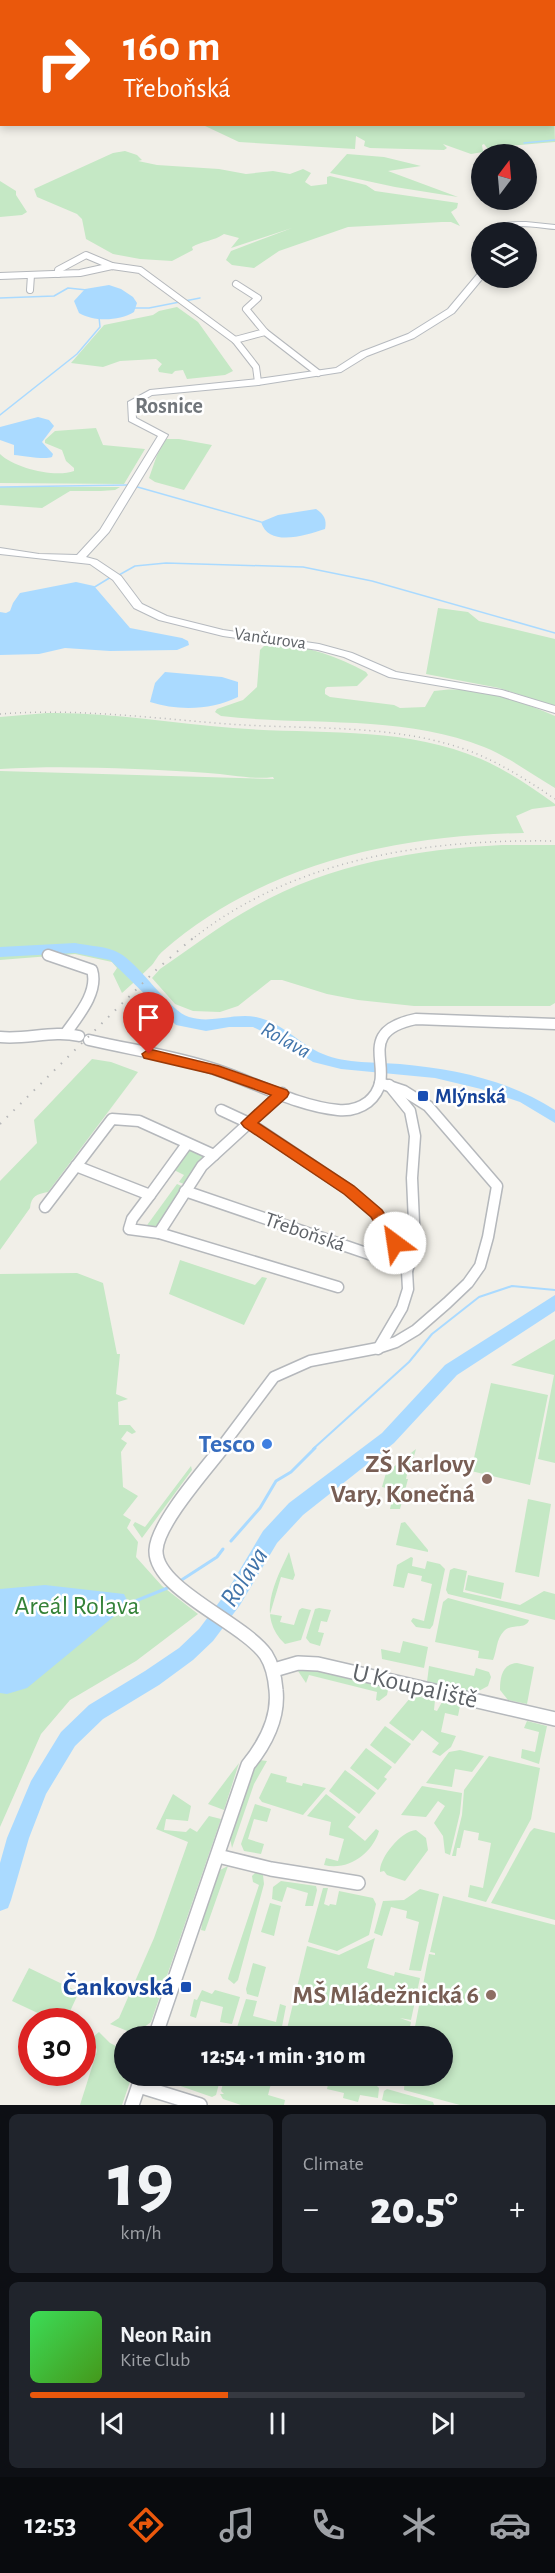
<!DOCTYPE html>
<meta charset="utf-8">
<style>
:root{--surface:#171b24;--page:#20242c;--text:#f1f3f6;--muted:#9ea1a6;--line:#363941;--accent:#ea580c}
body{margin:0;font-family:"Alegreya Sans",sans-serif;background:var(--page);color:var(--text);height:100vh;display:flex;flex-direction:column;font-size:22px;white-space:nowrap}
*{box-sizing:border-box;margin:0}
p{font-size:20px;color:var(--muted)}
.icon{flex:none;width:33px;height:33px;fill:none;stroke:currentColor;stroke-width:2;stroke-linecap:round;stroke-linejoin:round}
.map{position:relative;height:2105px;overflow:hidden}
.panel{display:flex;flex-direction:column;gap:9px;padding:9px;background:#0d0f14;flex:1}
.panel>*{flex:none}
.hud{position:absolute;left:0px;top:0px;width:555px;height:126px;box-shadow:0 3px 9px #0003;background:#ea580c;color:#fff;overflow:hidden}
.needle{width:39px;rotate:16deg}
.tools{position:absolute;left:471px;top:144px;display:grid;gap:12px}
.tools a{display:grid;place-items:center;width:66px;height:66px;border-radius:50%;background:var(--surface);box-shadow:0 3px 9px #0003;font-size:30px}
.speed{position:absolute;left:18px;top:2008px;display:flex;gap:12px;font-size:30px;font-weight:700;text-align:center}
.speed>*{display:grid;place-content:center;width:78px;height:78px;border-radius:50%;background:var(--surface);box-shadow:0 3px 9px #0003;line-height:1}
.speed .limit{border:9px solid #d22;background:#fff;color:#111}
.pin{position:absolute;display:grid;place-items:center;width:51px;height:51px;color:#fff;margin:-62px -26px;border-radius:50% 50% 50% 0;rotate:-45deg;box-shadow:0 0 6px #0007}
.pin .icon{rotate:45deg}
.me{position:absolute;width:66px;margin:-33px;rotate:329deg;stroke-linejoin:round;filter:drop-shadow(0 0 4px #0008)}
.turn{display:flex;align-items:center;gap:21px;height:126px;padding:0 24px;font-size:27px}
.turn .icon{width:78px;height:78px;stroke-width:2.5}
.turn b{display:block;font-size:42px;line-height:51px}
.big{font-size:45px;font-weight:800;line-height:1.1}
.panel .tile{flex:1;display:flex;flex-direction:column;justify-content:center;gap:9px;min-width:0;padding:0 21px;border-radius:9px;background:var(--page)}
.panel .dial{align-items:center;gap:0}
.dial b{font-size:78px;line-height:1}
.song{display:flex;align-items:center;gap:18px}
.cover{width:72px;height:72px;border-radius:9px;background:linear-gradient(135deg,hsl(130 70% 55%),hsl(100 70% 35%))}
.played{height:6px;border-radius:3px;background:linear-gradient(90deg,var(--accent) 40%,var(--line) 40%)}
.keys{display:flex;justify-content:space-around;direction:ltr}
.heat{display:flex;justify-content:space-between;align-items:center;font-size:33px;direction:ltr}
.panel .tiles{flex:1;display:grid;gap:9px;grid-template-columns:1fr 1fr}
.tile:last-child{grid-column:span 2}
.trip{position:absolute;left:114px;top:2026px;width:339px;height:60px;border-radius:30px;background:var(--surface);box-shadow:0 3px 9px #0003;font-weight:800;line-height:60px;text-align:center}
.dock{display:flex;height:96px;justify-content:space-around;align-items:center;background:#090b0e;color:var(--muted)}
.dock .icon{width:42px;height:42px}
.dock .current{color:var(--accent)}
.dock b{font-size:27px;color:var(--text)}
.map>svg:first-child{display:block}
.green{fill:#c5e8c5}
.water{fill:#aadaff}
.lines{fill:none;stroke-linecap:round;stroke-linejoin:round}
.stream-far2{stroke:#aadaff;stroke-width:1.5}
.stream-far1{stroke:#aadaff;stroke-width:2}
.stream{stroke:#aadaff;stroke-width:3}
.river{fill:#aadaff;fill-rule:evenodd}
.street-far2-casing{stroke:#b5b8bc;stroke-width:8}
.street-far1-casing{stroke:#b5b8bc;stroke-width:13}
.street-casing{stroke:#b5b8bc;stroke-width:16}
.secondary-casing{stroke:#b6babf;stroke-width:2}
.street-far2{stroke:#fff;stroke-width:6}
.street-far1{stroke:#fff;stroke-width:10}
.street{stroke:#fff;stroke-width:13}
.secondary{fill:#fff;fill-rule:evenodd}
.rail-far1{stroke:#b6b7b8;stroke-width:1.5;stroke-dasharray:1 4;stroke-linecap:butt}
.rail{stroke:#b6b7b8;stroke-width:2;stroke-dasharray:1.5 8;stroke-linecap:butt}
.route{fill:#ea580c;stroke:#983908;stroke-width:1.5}
.transit-dot{fill:#1a4fb4;stroke:#fff;stroke-width:2}
.shop-dot{fill:#3f7fe0;stroke:#fff;stroke-width:2}
.education-dot{fill:#8d6e63;stroke:#fff;stroke-width:2}
.labels{text-anchor:middle;dominant-baseline:central;stroke-width:5;stroke-linejoin:round;paint-order:stroke}
.far-street-label{font-size:18px;fill:#5f6368;stroke:#fff}
.transit-label{font-size:21px;font-weight:bold;fill:#164399;stroke:#fff;text-anchor:start}
.street-label{font-size:21px;fill:#5f6368;stroke:#fff}
.far-district-label{font-size:22px;font-weight:bold;fill:#70757a;stroke:#fff}
.water-label{font-size:22px;font-style:italic;fill:#4174aa;stroke:#fff}
.near-shop-label{font-size:26px;font-weight:bold;fill:#366cbe;stroke:#fff;text-anchor:end}
.near-education-label{font-size:26px;font-weight:bold;fill:#785e54;stroke:#fff;text-anchor:end}
.near-park-label{font-size:26px;fill:#348238;stroke:#fff}
.near-street-label{font-size:26px;fill:#5f6368;stroke:#fff}
.near-transit-label{font-size:26px;font-weight:bold;fill:#164399;stroke:#fff;text-anchor:end}
.near-water-label{font-size:27px;font-style:italic;fill:#4174aa;stroke:#fff}
</style>
<div class="map">
<svg width="555" height="2105" viewBox="0 0 555 2105">
<rect width="100%" height="100%" fill="#f1efe8"/>
<g class="green">
<polygon points="190,0 555,0 555,98 554,2"/>
<polygon points="554,112 555,142 495,147 510,149 509,152 491,153 484,144 482,145 483,152 471,154 443,144 447,148 444,150 370,148 364,146 365,141 356,136 355,149 239,142 203,125 168,125 554,124"/>
<path d="M125,151L137,155L142,160L138,161L157,165L219,169L246,174L273,171L290,174L303,169L311,173L305,182L311,186L327,184V177L330,176L366,185L375,191L458,203L457,208L451,212L460,226L451,222H442L348,227L279,251L254,268L232,265L226,260L231,251L292,228L231,248L239,238L224,234C214,241 202,241 192,247L193,250L172,261L140,259L113,254L86,239L82,219L77,214L37,197L34,189L113,153Z"/>
<polygon points="347,154 384,157 421,166 388,171 458,197 395,187 330,173"/>
<polygon points="0,181 16,191 16,195 27,212 22,215 0,217"/>
<polygon points="177,307 198,322 233,371 225,375 187,379 183,370 175,371 172,374 159,372 158,369 162,364 156,359 120,361 103,367 71,363 104,325 153,315 159,311"/>
<path d="M96,428L103,445L145,449L124,484L0,483V454C14,468 55,478 74,471V468L66,461L62,450L45,443V440L55,431Z"/>
<polygon points="166,439 179,439 212,445 184,490 155,482 149,478 157,455"/>
<polygon points="0,487 120,487 115,490 101,491 70,491 42,508 0,505"/>
<polygon points="438,608 468,612 479,621 555,639 555,706 499,688 426,674"/>
<path d="M264,646C301,643 335,655 366,672L368,675L357,686L327,687L325,689V694L330,697L394,705L400,708L425,707L434,691C474,684 519,701 555,716V788C531,774 509,757 484,747C402,714 306,726 221,716L215,712L217,709L243,700L257,687L260,650Z"/>
<path d="M47,713C109,712 171,723 233,728C316,735 402,725 481,759C507,770 531,787 555,804V806L532,809L516,816L524,833C396,835 263,864 163,951C158,955 156,960 152,965C142,975 132,984 122,993L113,974L117,968L112,962L75,954L0,960V771L274,779L273,777C253,780 229,774 208,773C140,769 69,765 0,769V717Z"/>
<path d="M502,845H555V1003L550,1006H414L358,1000L327,994L282,980H271L238,1006L220,1012L193,1011L175,1004L152,978L160,969C192,947 222,924 255,906C330,864 417,849 502,845Z"/>
<path d="M92,1059L111,1062L138,1072L48,1192C37,1194 31,1196 30,1208L0,1250V1181L37,1143L34,1120Z"/>
<polygon points="188,1149 206,1157 186,1185 179,1182 184,1175 172,1169"/>
<polygon points="177,1184 184,1187 158,1227 153,1229 145,1228"/>
<polygon points="180,1260 255,1285 262,1277 267,1278 244,1325 169,1294"/>
<polygon points="77,1273 103,1283 117,1354 120,1354 116,1394 128,1399 118,1402 119,1425 130,1425 136,1432 132,1434 127,1431 121,1439 127,1443 121,1452 123,1487 138,1496 123,1515 131,1520 127,1528 138,1542 136,1557 162,1586 198,1614 136,1661 70,1700 41,1734 0,1827 0,1274"/>
<polygon points="555,1339 555,1463 538,1459 554,1375 511,1365"/>
<polygon points="491,1383 548,1395 530,1485 471,1471"/>
<polygon points="416,1449 410,1470 408,1470 406,1479 408,1479 400,1509 390,1509 394,1490 382,1487 386,1473"/>
<polygon points="191,1466 192,1470 142,1538 133,1525 135,1522 145,1527"/>
<polygon points="528,1499 551,1504 539,1577 515,1572"/>
<polygon points="405,1522 428,1550 428,1552 396,1545 401,1523"/>
<path d="M289,1552L295,1575L293,1580L281,1577L270,1614L282,1616L280,1622L294,1625L299,1610L302,1608L311,1610L301,1640L285,1644C256,1616 275,1582 289,1552Z"/>
<polygon points="411,1557 413,1558 412,1566 425,1569 427,1561 440,1564 445,1569 433,1625 430,1629 416,1627 411,1621 413,1618 424,1621 432,1584 421,1581 422,1576 408,1573 404,1588 393,1586 397,1565"/>
<polygon points="454,1568 467,1571 463,1592 520,1605 544,1591 555,1594 555,1620 448,1594 446,1590 450,1570"/>
<polygon points="468,1575 504,1583 501,1599 465,1590"/>
<path d="M448,1598L529,1620C526,1630 512,1623 504,1631C496,1639 497,1651 493,1660L478,1658L479,1651L435,1642L443,1602Z"/>
<polygon points="319,1608 331,1610 327,1622 321,1621 318,1632 324,1633 320,1646 310,1643 306,1638 315,1609"/>
<polygon points="403,1641 428,1647 424,1668 382,1659 381,1649 400,1653"/>
<path d="M517,1663L534,1667L527,1704L508,1700L500,1690C500,1677 502,1664 517,1663Z"/>
<polygon points="429,1666 474,1676 476,1668 489,1672 491,1677 488,1686 475,1693 427,1682"/>
<polygon points="306,1668 382,1684 388,1690 387,1695 379,1701 376,1700 377,1692 309,1675 306,1683 298,1671"/>
<polygon points="415,1696 435,1700 434,1710 437,1711 442,1702 460,1706 458,1716 445,1713 441,1732 456,1736 451,1747 440,1756 432,1752 439,1743 422,1730 413,1741 389,1723 411,1697"/>
<polygon points="527,1721 547,1726 539,1764 521,1758 522,1749 535,1752 539,1732 524,1728"/>
<polygon points="385,1726 411,1744 395,1764 370,1745"/>
<polygon points="366,1748 392,1767 384,1777 387,1779 378,1790 350,1768"/>
<polygon points="460,1750 484,1756 472,1772 455,1769 452,1787 426,1783 449,1752"/>
<polygon points="489,1756 540,1768 531,1819 486,1902 468,1897 470,1885 483,1888 491,1843 478,1840 479,1833 464,1830 460,1848 457,1848 456,1856 452,1856 462,1815 464,1790"/>
<polygon points="259,1760 267,1761 254,1784 232,1848 230,1838 252,1770"/>
<polygon points="239,1763 224,1810 208,1804"/>
<polygon points="345,1770 376,1793 359,1814 329,1791"/>
<polygon points="271,1773 287,1777 286,1782 302,1786 303,1783 326,1788 303,1815 262,1802 259,1798"/>
<polygon points="422,1786 462,1793 460,1813 450,1855 445,1853 443,1836 434,1823 445,1806 438,1801 426,1817 401,1815"/>
<polygon points="173,1794 191,1806 188,1821 166,1819 164,1830 186,1832 190,1828 197,1832 209,1816 221,1819 151,2022 135,2034 110,2024 119,2018 154,1938 188,1842 156,1829"/>
<path d="M326,1794L356,1817L348,1827L365,1841L376,1829L379,1831C372,1854 348,1871 324,1865L326,1858L338,1861L344,1839L329,1835L331,1822L307,1816Z"/>
<polygon points="255,1804 271,1809 267,1822 254,1819 248,1839 264,1844 261,1854 244,1851 241,1844"/>
<polygon points="534,1828 555,1833 555,1920 491,1903 530,1832"/>
<path d="M416,1830L426,1838L428,1850L405,1881L387,1875L384,1871L380,1872C379,1858 401,1831 416,1830Z"/>
<polygon points="228,1866 205,1931 201,1930 204,1913 218,1875 220,1870"/>
<polygon points="256,1872 260,1872 263,1875 264,1884 238,1980 234,1984 228,1979 229,1975 259,1885 253,1882 252,1876"/>
<polygon points="281,1881 316,1886 317,1890 313,1906 305,1906 308,1893 287,1887 282,1902 272,1899 273,1887"/>
<polygon points="323,1888 328,1888 324,1904 329,1906 330,1904 336,1905 339,1891 373,1898 376,1904 369,1935 337,1951 308,1942"/>
<polygon points="420,1889 439,1894 421,1971 409,1970 419,1922 406,1918 407,1911 391,1907 382,1936 374,1933 383,1901 404,1900"/>
<polygon points="443,1896 555,1925 555,2105 460,2105 404,2090 405,2076 442,2076 442,2037 413,2037 429,1954 435,1955 435,1953 430,1952"/>
<polygon points="270,1903 281,1906 274,1936 261,1932"/>
<polygon points="375,1938 367,1968 394,1976 395,1972 420,1978 411,2020 400,2018 411,2022 408,2037 285,2037 307,1946 339,1955"/>
<polygon points="253,1963 266,1967 258,1997 247,1994 246,1989"/>
<polygon points="29,1968 79,1992 65,2022 57,2022 12,2001"/>
<polygon points="202,1990 212,1994 215,1990 240,1997 232,2024 220,2022 223,2007 201,2001 196,2018 190,2016 194,1999 197,2000"/>
<polygon points="246,1999 257,2001 253,2016 276,2022 280,2004 286,2006 280,2037 234,2037"/>
<polygon points="99,2032 110,2043 124,2050 124,2076 132,2076 122,2105 80,2105 97,2051 93,2037"/>
<polygon points="189,2076 203,2080 205,2076 221,2076 216,2095 212,2097 169,2082 169,2076"/>
<polygon points="225,2076 273,2076 268,2095 285,2100 284,2105 241,2105 223,2099 220,2094 224,2094 221,2091"/>
<polygon points="330,2076 377,2086 379,2088 378,2098 360,2095 358,2102 343,2098 344,2093 327,2089"/>
<path d="M387,2089L433,2102L434,2105C417,2105 397,2105 382,2100L384,2091Z"/>
</g>
<g class="water">
<path d="M109,285L121,289L133,297L137,303L134,312C119,321 94,322 79,313L74,301L85,289Z"/>
<path d="M38,417L49,420L54,426L42,442L53,454L52,457C45,460 24,456 14,455V445L0,440V427Z"/>
<path d="M316,509C324,514 327,520 325,529C306,535 269,548 261,522L278,515Z"/>
<polygon points="76,582 94,586 130,628 182,638 188,641 189,645 177,650 110,651 65,648 39,654 0,655 0,612 6,613 10,611 13,603 20,593"/>
<path d="M165,672L222,677L238,682V697C212,710 178,711 150,702L155,683Z"/>
<polygon points="45,1585 124,1594 129,1604 27,1688 7,1694 0,1693 0,1589"/>
</g>
<g class="lines">
<g class="stream-far2">
<polyline points="524,143 555,140"/>
<polyline points="0,298 54,296 68,288 87,290"/>
<polyline points="135,308 149,308 200,298"/>
<polyline points="0,415 77,354 100,327 99,317"/>
<polyline points="134,486 261,522"/>
<polyline points="0,487 128,485"/>
<polyline points="119,575 135,566 166,563 303,567 372,581 555,633"/>
<polyline points="93,588 111,577"/>
</g>
<polyline class="stream-far1" points="313,1449 409,1362 432,1334 479,1297 512,1286 555,1290"/>
<g class="stream">
<polyline points="231,1541 260,1508 276,1481 291,1472 315,1448"/>
<polyline points="180,1581 217,1557 223,1549"/>
<polyline points="128,1604 170,1587"/>
</g>
<g class="river">
<path d="M75,943C88,946 108,946 119,953C139,963 170,1012 189,1017C211,1024 233,1013 256,1017C282,1022 300,1045 323,1054C346,1064 376,1062 400,1064C454,1069 509,1080 555,1110V1123L520,1102L481,1089L435,1078L341,1069L313,1062L274,1037L253,1027H229L206,1031L176,1025L110,960L75,953L0,957V947Z"/>
<polygon points="555,1295 555,1311 457,1375 394,1443 303,1515 277,1543 240,1605 213,1641 193,1660 159,1685 103,1719 75,1746 46,1794 29,1838 11,1900 8,1908 0,1911 0,1863 7,1838 31,1781 61,1732 89,1705 145,1671 179,1648 199,1629 226,1593 263,1531 289,1503 382,1433 445,1365"/>
</g>
<g class="street-far2-casing">
<g id="street-far2">
<polyline points="58,274 58,270 86,255 112,266"/>
<polyline points="0,276 80,273 112,266 140,270 235,340 256,367 258,382"/>
<polyline points="30,290 31,275"/>
<polyline points="265,332 318,373"/>
<polyline points="235,340 265,332 246,309 258,298 236,284"/>
</g>
</g>
<g class="street-far1-casing">
<g id="street-far1">
<path d="M48,955L92,970C99,992 78,1016 66,1033"/>
<path d="M0,1037C26,1040 53,1030 79,1036"/>
<path d="M89,1040C132,1050 176,1056 217,1070C257,1083 296,1106 338,1110C349,1111 360,1108 368,1102C403,1073 348,1033 416,1019L555,1024"/>
<polyline points="389,1085 410,1111 415,1136 412,1178 415,1245 407,1271"/>
<polyline points="282,1093 249,1123 349,1190 376,1214 389,1230 407,1271 408,1289 402,1308 378,1349"/>
<polyline points="221,1110 249,1123 202,1166 159,1233 338,1287"/>
<polyline points="76,1166 150,1195 187,1144"/>
<polyline points="185,1191 372,1255 402,1257"/>
<polyline points="150,1195 132,1219 129,1229 159,1233"/>
<polyline points="45,1207 112,1119 139,1121 214,1155"/>
<polyline points="220,1449 274,1377 310,1361 378,1348 396,1342 416,1330 447,1303 468,1283 480,1266 488,1237 497,1186 428,1106 404,1091 380,1083"/>
</g>
</g>
<g class="street-casing">
<g id="street">
<polyline points="274,1670 298,1663 318,1664 555,1719"/>
<polyline points="218,1856 271,1869 358,1883"/>
<path d="M155,2037L248,1765C265,1744 279,1718 276,1690C275,1678 273,1666 266,1655C244,1623 154,1589 156,1550C157,1524 204,1471 222,1448"/>
<polyline points="139,2086 200,2105"/>
<polyline points="132,2105 142,2076"/>
</g>
</g>
<g class="secondary-casing">
<g id="secondary">
<path d="M526,222L555,225V229C541,228 525,224 510,227C503,228 500,233 492,232C500,221 514,222 526,222Z"/>
<polygon points="479,272 482,272 482,278 483,278 454,313 414,338 367,356 341,372 258,385 152,395 135,405 136,418 168,435 109,532 86,557 97,560 121,576 142,604 167,616 223,630 319,644 352,653 396,672 502,690 555,706 555,713 500,696 389,677 344,657 318,650 223,636 159,620 134,608 113,580 90,564 0,554 0,548 39,554 77,555 100,530 158,436 129,421 128,402 150,390 258,379 336,368 361,352 408,334 448,309"/>
</g>
</g>
<use href="#street-far2" class="street-far2"/>
<use href="#street-far1" class="street-far1"/>
<use href="#street" class="street"/>
<use href="#secondary" class="secondary"/>
<g class="rail-far1">
<path d="M0,714C77,708 151,718 228,724C308,730 391,723 467,750C499,762 527,780 555,799"/>
<path d="M191,940C294,858 427,839 555,841"/>
</g>
<polyline class="rail" points="0,1124 156,970 193,938"/>
</g>
<polygon class="route" points="149,1049 219,1066 287,1090 289,1093 287,1097 258,1123 354,1186 382,1210 403,1243 400,1247 390,1247 371,1217 344,1194 244,1127 241,1123 244,1120 271,1095 212,1074 144,1058 142,1054"/>
<g class="transit-dot">
<rect x="417" y="1090" width="12" height="12" rx="3"/>
<rect x="180" y="1981" width="12" height="12" rx="3"/>
</g>
<circle class="shop-dot" cx="267" cy="1444" r="6"/>
<g class="education-dot">
<circle cx="487" cy="1479" r="6"/>
<circle cx="491" cy="1995" r="6"/>
</g>
<g class="labels">
<g class="far-street-label">
<text transform="translate(270 639) rotate(8)">Vančurova</text>
</g>
<g class="transit-label">
<text x="435" y="1096">Mlýnská</text>
</g>
<g class="street-label">
<text transform="translate(305 1232) rotate(19)">Třeboňská</text>
</g>
<g class="far-district-label">
<text x="169" y="406">Rosnice</text>
</g>
<g class="water-label">
<text transform="translate(286 1040) rotate(29)">Rolava</text>
</g>
<g class="near-shop-label">
<text x="255" y="1444">Tesco</text>
</g>
<g class="near-education-label">
<text x="475" y="1464">ZŠ Karlovy<tspan x="475" dy="30">Vary, Konečná</tspan></text>
<text x="479" y="1995">MŠ Mládežnická 6</text>
</g>
<g class="near-park-label">
<text x="77" y="1606">Areál Rolava</text>
</g>
<g class="near-street-label">
<text transform="translate(415 1686) rotate(13)">U Koupaliště</text>
</g>
<g class="near-transit-label">
<text x="174" y="1987">Čankovská</text>
</g>
<g class="near-water-label">
<text transform="translate(244 1577) rotate(-57)">Rolava</text>
</g>
</g>
</svg>
<div class="tools">
<a><svg class="needle" viewBox="-14 -14 28 28"><path d="M0-13l5 13h-10z" fill="#e53935"/><path d="M0 13l5-13h-10z" fill="#9ea1a6"/></svg></a>
<a><svg class="icon" aria-label="layers" viewBox="0 0 24 24"><path d="M12 4l9 5-9 5-9-5zM3 14l9 5 9-5"/></svg></a>
</div>
<div class="speed"><div class="limit">30</div></div>
<div class="pin" style="left:149px;top:1054px;background:#d93025"><svg class="icon" aria-label="arrive" viewBox="0 0 24 24"><path d="M6 21V4h12l-3 4 3 4H6"/></svg></div>
<svg class="me" style="left:395px;top:1243px" viewBox="-20 -20 40 40"><circle r="19" fill="#fff"/><path d="M0-13L10 11 0 6-10 11z" fill="#ea580c"/></svg>
<div class="trip">12:54 · 1 min · 310 m</div>
<div class="hud">
<div class="turn"><svg class="icon" aria-label="right" viewBox="0 0 24 24"><path d="M7 20v-9h11M14 6l5 5-5 5"/></svg><div><b>160 m</b>Třeboňská</div></div>
</div>
</div>
<section class="panel">
<div class="tiles">
<div class="tile dial"><b>19</b><p>km/h</p></div>
<div class="tile"><p>Climate</p>
<div class="heat"><a>−</a><b class="big">20.5°</b><a>+</a></div>
</div>
<div class="tile">
<div class="song"><i class="cover"></i><div><b>Neon Rain</b><p>Kite Club</p></div></div>
<div class="played"></div>
<div class="keys"><svg class="icon" aria-label="previous" viewBox="0 0 24 24"><path d="M18 5L8 12l10 7zM5 5v14"/></svg><svg class="icon" aria-label="pause" viewBox="0 0 24 24"><path d="M8 5v14M16 5v14"/></svg><svg class="icon" aria-label="next" viewBox="0 0 24 24"><path d="M6 5l10 7-10 7zM19 5v14"/></svg></div>
</div>
</div>
</section>
<nav class="dock">
<b>12:53</b>
<svg class="icon current" aria-label="directions" viewBox="0 0 24 24"><path d="M12 3l9 9-9 9-9-9zM9 14v-3h6M13 9l2 2-2 2"/></svg>
<svg class="icon" aria-label="music" viewBox="0 0 24 24"><path d="M9 18V5l10-2v13"/><circle cx="6" cy="18" r="3"/><circle cx="16" cy="16" r="3"/></svg>
<svg class="icon" aria-label="phone" viewBox="0 0 24 24"><path d="M5 4h4l2 5-3 2q2 4 5 5l2-3 5 2v4C11 20 4 13 5 4z"/></svg>
<svg class="icon" aria-label="climate" viewBox="0 0 24 24"><path d="M12 3v18M4 7l16 10M4 17L20 7"/></svg>
<svg class="icon" aria-label="car" viewBox="0 0 24 24"><path d="M5 17H2v-5l4-1 3-4h7l3 4 3 1v5h-3M9 17h6M6 11h13"/><circle cx="7" cy="17" r="2"/><circle cx="17" cy="17" r="2"/></svg>
</nav>
